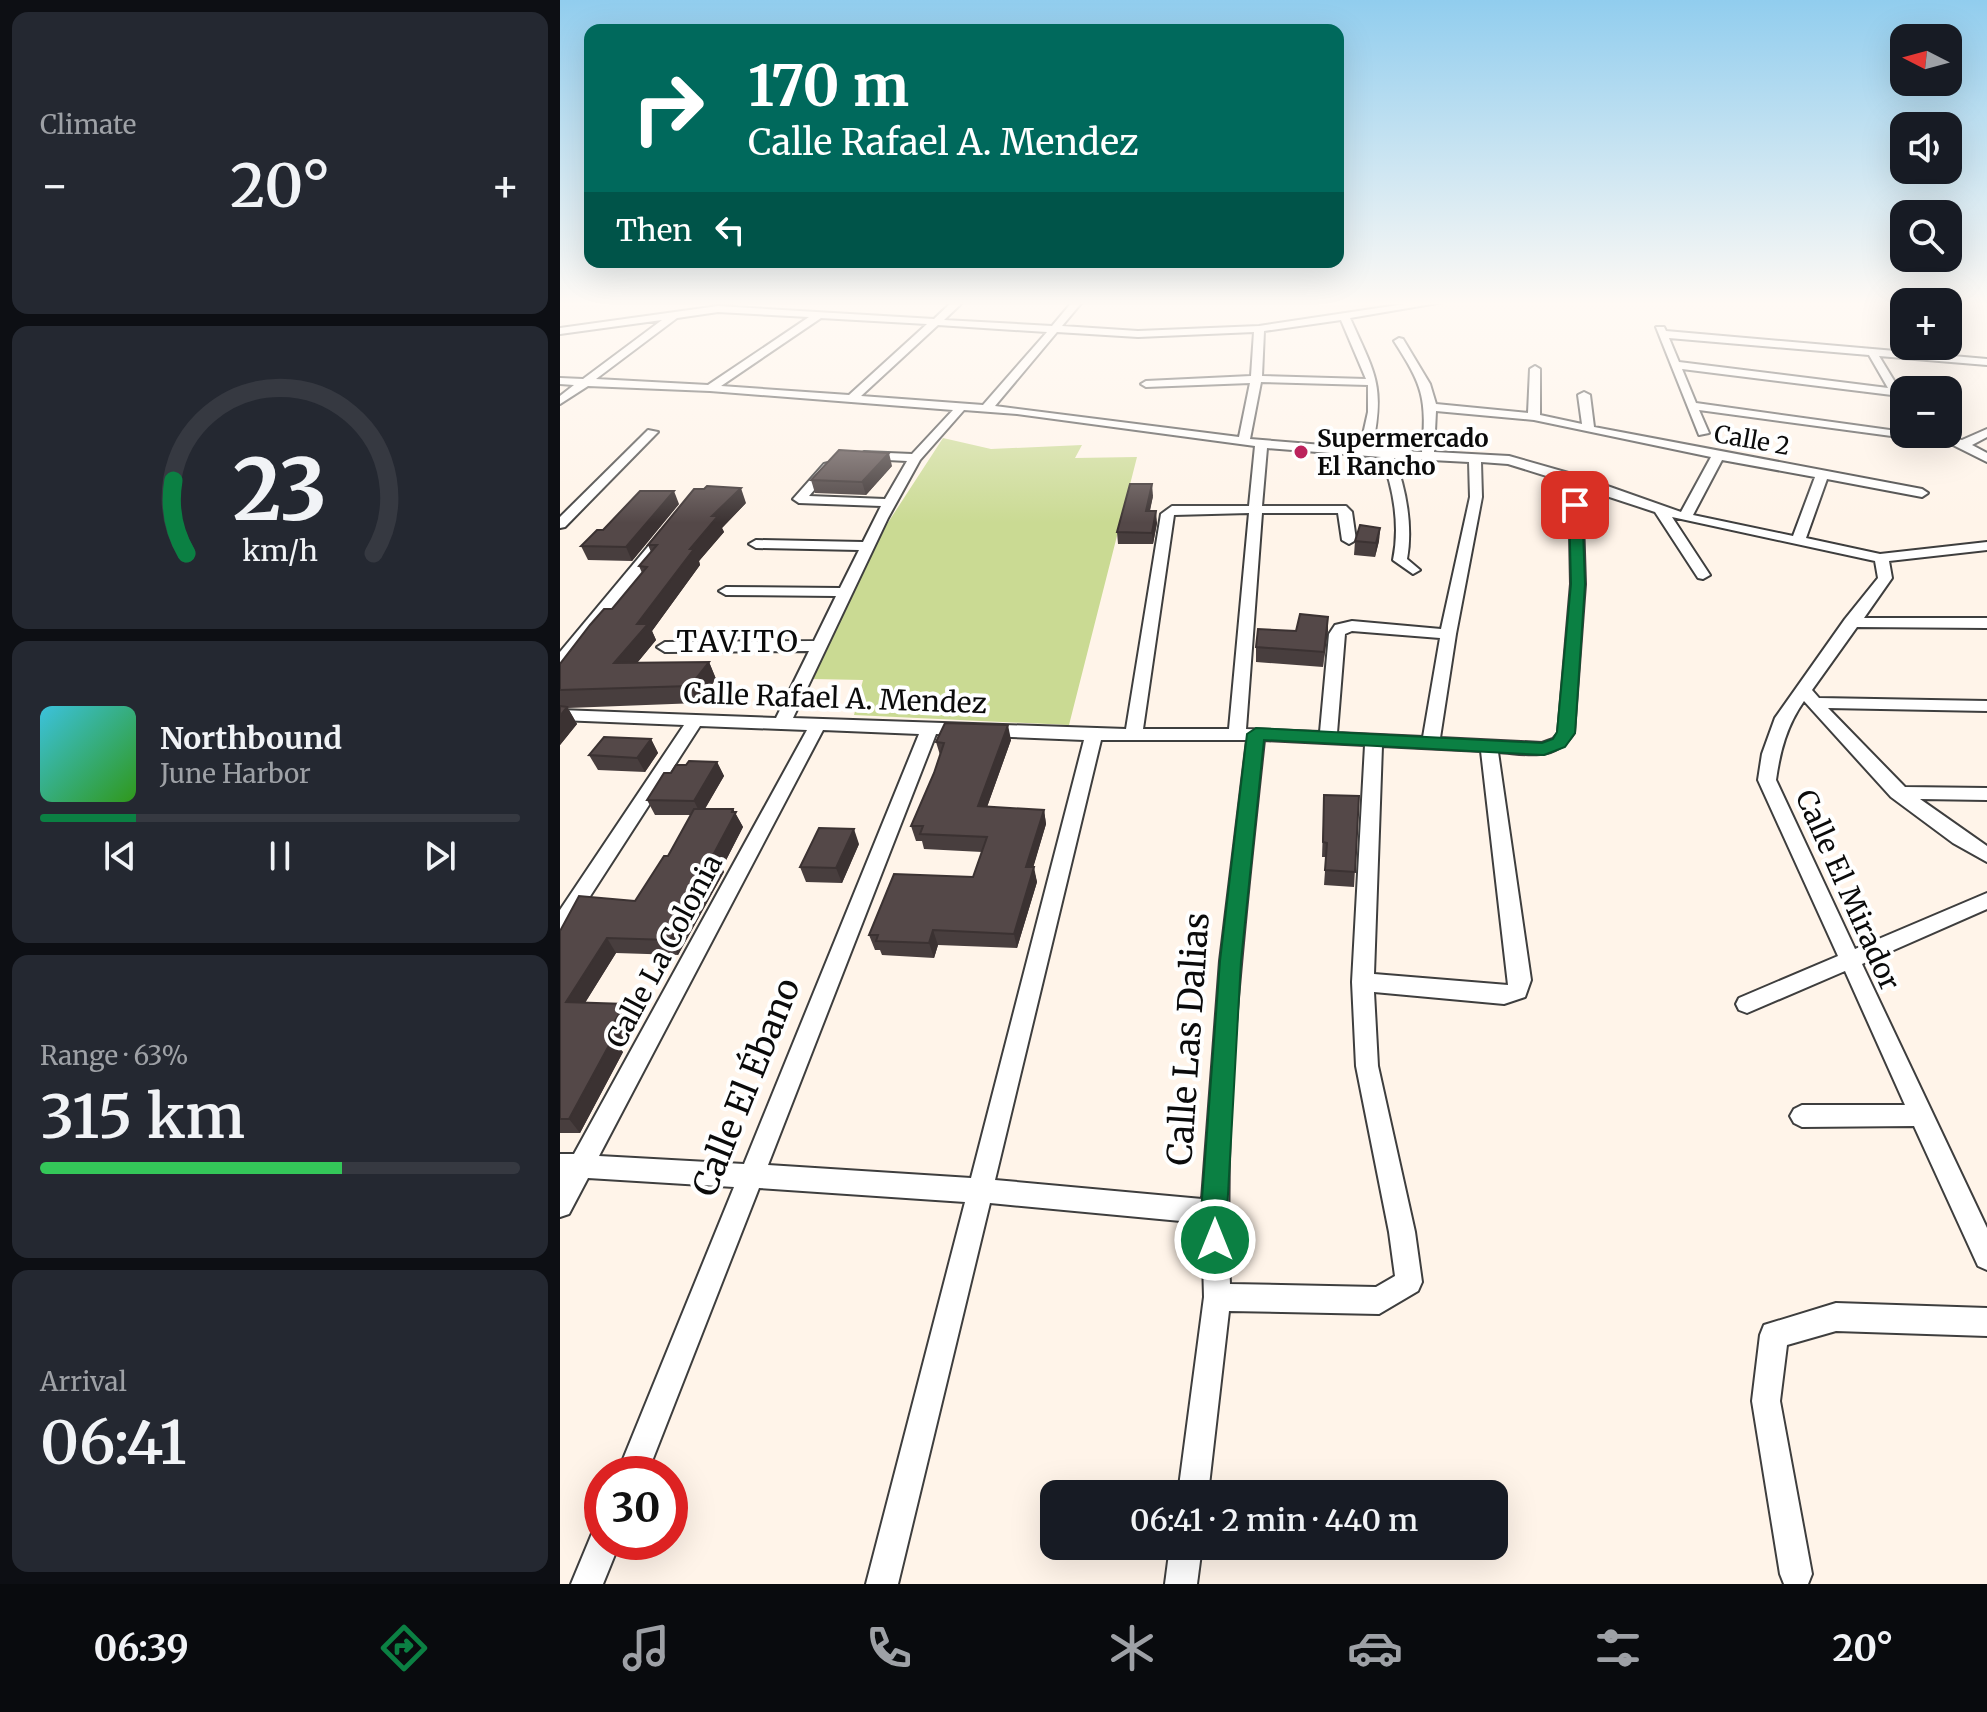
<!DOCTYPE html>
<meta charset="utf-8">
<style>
:root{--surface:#171b24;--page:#242831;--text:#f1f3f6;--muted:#9ea1a6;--line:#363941;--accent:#0b8043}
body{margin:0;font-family:Merriweather,serif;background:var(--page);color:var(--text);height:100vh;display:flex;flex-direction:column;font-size:30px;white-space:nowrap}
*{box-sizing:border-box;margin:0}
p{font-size:26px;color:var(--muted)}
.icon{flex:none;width:44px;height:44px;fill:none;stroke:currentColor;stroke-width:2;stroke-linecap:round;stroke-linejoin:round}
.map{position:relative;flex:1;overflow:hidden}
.side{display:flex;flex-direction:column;gap:12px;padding:12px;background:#0d0f14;width:560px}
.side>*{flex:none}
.guide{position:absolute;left:24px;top:24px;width:760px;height:244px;border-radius:16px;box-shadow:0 8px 32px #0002;background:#00695c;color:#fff;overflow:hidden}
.needle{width:52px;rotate:276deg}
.controls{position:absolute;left:1330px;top:24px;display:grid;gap:16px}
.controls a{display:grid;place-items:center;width:72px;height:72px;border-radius:16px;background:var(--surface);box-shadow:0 8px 32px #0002;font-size:40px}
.speed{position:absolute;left:24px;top:1456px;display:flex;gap:16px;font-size:40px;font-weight:700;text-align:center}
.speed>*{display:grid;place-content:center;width:104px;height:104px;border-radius:50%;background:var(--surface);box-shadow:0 8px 32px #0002;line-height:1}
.speed .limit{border:12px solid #d22;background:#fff;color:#111}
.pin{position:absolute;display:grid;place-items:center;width:68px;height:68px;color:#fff;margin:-34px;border-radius:16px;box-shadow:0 4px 12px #0006}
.me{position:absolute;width:88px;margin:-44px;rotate:0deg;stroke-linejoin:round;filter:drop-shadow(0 0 6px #0008)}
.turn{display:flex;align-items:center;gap:28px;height:168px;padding:0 32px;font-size:36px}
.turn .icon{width:104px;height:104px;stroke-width:2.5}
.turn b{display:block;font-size:56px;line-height:68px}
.then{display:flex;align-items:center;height:76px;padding:0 32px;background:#0003;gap:16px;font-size:30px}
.big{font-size:60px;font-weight:600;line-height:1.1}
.side .card{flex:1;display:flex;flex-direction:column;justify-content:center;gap:12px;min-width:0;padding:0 28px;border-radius:16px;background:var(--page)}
.side .dial{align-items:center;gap:0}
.dial svg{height:208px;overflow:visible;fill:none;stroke:var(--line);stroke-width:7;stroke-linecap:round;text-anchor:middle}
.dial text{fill:var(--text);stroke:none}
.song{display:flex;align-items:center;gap:24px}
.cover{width:96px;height:96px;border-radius:12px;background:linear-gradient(135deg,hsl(190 70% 55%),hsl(110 70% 35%))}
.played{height:8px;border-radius:4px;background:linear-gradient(90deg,var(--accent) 20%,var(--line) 20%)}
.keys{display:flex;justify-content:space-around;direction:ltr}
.heat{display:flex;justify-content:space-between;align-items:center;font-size:44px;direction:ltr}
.charge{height:12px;border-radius:6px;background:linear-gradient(90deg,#34c759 63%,var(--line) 0)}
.trip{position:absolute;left:480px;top:1480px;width:468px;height:80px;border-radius:16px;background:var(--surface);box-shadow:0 8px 32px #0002;font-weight:600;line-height:80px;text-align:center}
.dock{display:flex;height:128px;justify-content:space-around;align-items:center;background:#090b0e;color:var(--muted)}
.dock .icon{width:56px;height:56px}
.dock .current{color:var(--accent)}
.dock b{font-size:36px;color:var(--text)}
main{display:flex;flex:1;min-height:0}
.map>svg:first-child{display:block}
.forest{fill:#cada93}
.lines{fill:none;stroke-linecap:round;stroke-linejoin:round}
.street-casing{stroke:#3e3e3e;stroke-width:4}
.street{fill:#fff;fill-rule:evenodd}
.wall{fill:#483e3e}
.shaded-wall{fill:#3b3232}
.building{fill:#544848;stroke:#3b3232;stroke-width:2}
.route{fill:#0b8043;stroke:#07532c;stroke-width:2}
.poi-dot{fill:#bc235c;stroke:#fff;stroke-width:3}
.labels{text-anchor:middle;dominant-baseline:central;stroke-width:8;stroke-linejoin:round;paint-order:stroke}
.far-poi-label{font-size:24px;font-weight:bold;fill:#0b0b0b;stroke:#fff;text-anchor:start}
.far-street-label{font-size:24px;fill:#0b0b0b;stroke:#fff}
.street-label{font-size:28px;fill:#0b0b0b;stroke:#fff}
.neighbourhood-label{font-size:30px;letter-spacing:2px;fill:#0b0b0b;stroke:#fff}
.near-street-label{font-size:34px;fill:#0b0b0b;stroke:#fff}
</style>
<main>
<section class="side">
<div class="card"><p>Climate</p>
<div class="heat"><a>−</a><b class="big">20°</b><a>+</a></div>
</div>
<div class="card dial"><svg viewBox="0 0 100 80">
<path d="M14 69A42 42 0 1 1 86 69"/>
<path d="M14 69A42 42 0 0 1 9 41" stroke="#0b8043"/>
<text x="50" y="56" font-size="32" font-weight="700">23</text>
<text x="50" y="72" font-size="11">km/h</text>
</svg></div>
<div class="card">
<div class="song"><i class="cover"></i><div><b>Northbound</b><p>June Harbor</p></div></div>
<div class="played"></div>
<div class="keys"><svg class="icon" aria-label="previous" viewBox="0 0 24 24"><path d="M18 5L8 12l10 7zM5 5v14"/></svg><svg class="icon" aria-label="pause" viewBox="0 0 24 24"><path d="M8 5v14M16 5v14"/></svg><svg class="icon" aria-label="next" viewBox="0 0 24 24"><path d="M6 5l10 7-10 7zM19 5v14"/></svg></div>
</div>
<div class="card"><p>Range · 63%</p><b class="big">315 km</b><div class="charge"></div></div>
<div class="card"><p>Arrival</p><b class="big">06:41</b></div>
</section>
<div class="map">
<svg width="1427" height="1584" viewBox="0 0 1427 1584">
<rect width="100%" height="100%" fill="#fff4e9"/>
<polygon class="forest" points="383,438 431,449 522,445 515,458 577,457 509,725 294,715 303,680 253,679 314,544"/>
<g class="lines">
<g class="street-casing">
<g id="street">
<path d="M393,301H404L384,320L492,326L513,301H523L502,326L578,331L699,326L865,301H889L790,318C816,376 825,385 812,449L862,452C867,398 863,386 834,341L839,338L843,339L870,384L876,404L968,413L970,369L975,366L980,369V415L1022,424L1018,395L1024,392L1030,395L1034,427L1362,489L1368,493L1362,497L1267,479L1246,538L1320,554L1427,542V550L1329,561L1332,578L1304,618H1427V628L1297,627L1252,690L1259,698L1427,701V711L1268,708L1345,787L1427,788V800L1360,799L1427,846V862L1393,843L1331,797L1244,701C1227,725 1220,751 1216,780L1295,949L1427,893V909L1302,964L1427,1228V1270L1418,1266L1354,1126L1242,1127L1234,1123L1230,1116L1234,1109L1242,1105H1345L1285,971L1187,1013L1179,1010L1176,1004L1179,998L1278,956L1198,780L1202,754L1215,718L1285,619L1318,578L1315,561L1112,517L1150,575L1143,579L1138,578L1095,512L1022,488L1025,584L1014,733C995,762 969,754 938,752L971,980L965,997L944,1004L814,992L818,1066L855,1232L862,1282L858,1291L819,1314L669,1311L648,1494H618L644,1297L642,1223L430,1203L338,1584H306L405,1202L199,1188L87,1474H57L174,1187L28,1178L9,1214L0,1217V1154H14L247,730L140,726L7,932L0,934V910L124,725L0,720V710L216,718L249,651L105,652L97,647L105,642L254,641L276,596L166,595L159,591L166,587L280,588L299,550L196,548L189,544L196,540L303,542L321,506L239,503L233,499L264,464L268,463L274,467L249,496L325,499L347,461L308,459L302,455L304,452L352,454L393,410L150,391L28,386L0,404V396L14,385L0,384V378L23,379L102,320L0,334V328L158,306L374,319ZM158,312L249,317L148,385L36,379L117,318ZM261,318L367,324L289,395L161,386ZM781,320L806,379L702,376L704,331ZM378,325L487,332L423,405L301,396ZM497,332L578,337L694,332L691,376L586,381L581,384L586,387L690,383L679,437L435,406ZM701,382L808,385V412L800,448L690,439ZM404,410L457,414L695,446L689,506H612L601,514L566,729L233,718L328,518L360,460ZM876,411L974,420L1151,457L1121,512L1019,476L949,456L874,452ZM707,448L821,457C834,488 840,527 833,560L853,574L860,570L847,559C853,527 846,488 834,458L909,462L910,497L881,629L792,621L775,625L769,634L760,732L686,729L702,513H778L782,540L789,544L796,540L792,512L786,506H702ZM1162,460L1255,477L1233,536L1133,515ZM921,462L948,464L1009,483L1011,584L998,733L993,739L982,743L880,738L896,634L922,497ZM689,513L669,729H583L614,515ZM792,631L880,638L863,737L777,733L785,634ZM263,730L359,734L184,1164L39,1156ZM376,734L524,740L411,1178L208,1165ZM541,740H687L660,961L642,1199L435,1180ZM704,740L805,745L792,982L796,1066L829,1232L835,1276L816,1287L670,1284C662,1103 685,920 704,740ZM822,746L921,751L948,985L814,974Z"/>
<path d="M1096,327H1104L1106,331L1427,359V365L1319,356L1344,397V409L1340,408L1332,395L1122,369L1136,403L1402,440L1427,429V437L1412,445L1427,453V462L1391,444L1139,410L1149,433L1139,435ZM1109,338L1309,355L1328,388L1119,362Z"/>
<polygon points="88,430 98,432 5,527 0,528 0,517"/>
<polygon points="106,530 111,531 111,537 6,665 0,667 0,652 101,531"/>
<polygon points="1276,1303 1427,1308 1427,1336 1276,1331 1227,1345 1220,1401 1252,1574 1248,1584 1224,1584 1220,1574 1192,1401 1200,1335 1204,1325"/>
<polygon points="42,1527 42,1542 60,1542 43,1584 11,1584 33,1531"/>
<polygon points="610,1546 642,1546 637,1584 605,1584"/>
</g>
</g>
<use href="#street" class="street"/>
</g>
<g class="wall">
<polygon points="332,466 306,495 255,493 251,480"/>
<polygon points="593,496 590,511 597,523 593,544 558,544 557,532"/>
<polygon points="186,503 162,528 164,532 139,561 140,565 92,631 96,640 77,663 149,662 156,679 138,703 8,708 17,724 0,745 0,664 52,609 82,573 79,566 91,552 88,545"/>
<polygon points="119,504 72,561 28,560 21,546 43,530"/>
<polygon points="820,528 819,541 815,557 794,555 795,541"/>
<polygon points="768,617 763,667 696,662 696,647"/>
<polygon points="91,739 98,753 85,772 38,770 29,755"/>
<polygon points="451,740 427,807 484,810 486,824 473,867 477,882 457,948 378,945 374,958 322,955 320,950 315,950 309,935 413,877 422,852 364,849 362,841 356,841 351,826 374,773 380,755 376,742"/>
<polygon points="157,762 164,776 145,809 173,809 183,827 162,868 164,872 118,955 56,953 25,1003 65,1004 74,1019 67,1032 69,1036 61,1050 63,1052 20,1133 0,1133 0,931 75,901 108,856 131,815 95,815 87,800 111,773 126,765"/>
<polygon points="764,795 799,796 794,887 764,885 766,857 762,857"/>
<polygon points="299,844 282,883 246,882 240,867"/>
</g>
<g class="shaded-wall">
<polygon points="329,453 332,466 306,495 302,482"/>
<polygon points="592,484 593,496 587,522 586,511"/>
<polygon points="181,488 186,503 162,528 164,532 139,561 140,565 92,631 96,640 63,680 54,663 77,624 152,516"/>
<polygon points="114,491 119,504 72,561 66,547"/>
<polygon points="596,511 597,523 593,544 592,533"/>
<polygon points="820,528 819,541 815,557 816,543"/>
<polygon points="768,617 768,631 763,667 764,652"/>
<polygon points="149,662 156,679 138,703 130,686"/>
<polygon points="7,707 17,724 0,745 0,716"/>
<polygon points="448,725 451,740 422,821 418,806"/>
<polygon points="91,739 98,753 85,772 77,758"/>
<polygon points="157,762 164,776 141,815 134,801"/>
<polygon points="173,809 183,827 162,868 164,872 118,955 110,940 152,857"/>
<polygon points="484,810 486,824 469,882 466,867"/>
<polygon points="294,829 299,844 282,883 276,868"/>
<polygon points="474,867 477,882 457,948 454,934"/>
<polygon points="373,930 378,945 374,958 369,943"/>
<polygon points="47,938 56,953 16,1017 6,1002"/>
<polygon points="65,1004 74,1019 67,1032 69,1036 61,1050 63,1052 20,1133 9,1119 50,1038 55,1021"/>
</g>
<g class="building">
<polygon points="279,450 329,453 302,482 251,480"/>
<polygon points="570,484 592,484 586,511 596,511 592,533 557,532"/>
<polygon points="147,486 181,488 152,516 158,516 130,549 134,549 77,624 88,624 54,663 149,662 130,686 0,690 0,664 30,625 44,609 52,609 87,567 79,566 97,545 88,545 134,489 144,489"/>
<polygon points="80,491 114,491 66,547 21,546 37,530 43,530"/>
<polygon points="800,525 820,528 816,543 795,541"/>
<polygon points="740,614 768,617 764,652 696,647 698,629 736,631"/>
<polygon points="0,706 7,707 0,716"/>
<polygon points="385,723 448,725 418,806 484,810 466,867 474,867 454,934 373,930 369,943 316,941 318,935 309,935 334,874 413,877 427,837 360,834 363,826 351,826 374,773 384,743 376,742"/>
<polygon points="44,737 91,739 77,758 29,755"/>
<polygon points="129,761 157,762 134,801 87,800 104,773 111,773 116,765 126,765"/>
<polygon points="764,795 799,796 795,872 765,870 767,843 763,842"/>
<polygon points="134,809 173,809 172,812 176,812 152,857 157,858 110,940 47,938 6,1002 65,1004 55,1021 59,1021 50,1038 53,1038 9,1119 0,1119 0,931 19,896 75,901 104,856 108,856"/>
<polygon points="259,828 294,829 276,868 240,867"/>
</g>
<linearGradient id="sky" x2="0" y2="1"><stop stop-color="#91cdee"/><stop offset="0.58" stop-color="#fffaf5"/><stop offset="1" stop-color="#fffaf5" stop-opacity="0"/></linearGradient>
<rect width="1427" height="523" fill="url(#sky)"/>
<polygon class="route" points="1015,501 1022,505 1025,584 1015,733 1005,747 984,755 704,740 681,961 667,1212 668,1240 664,1249 655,1253 646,1249 642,1240 641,1212 660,961 687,734 696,728 982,743 993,739 997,732 1011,584 1009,505"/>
<circle class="poi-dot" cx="741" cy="452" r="8"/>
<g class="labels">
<g class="far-poi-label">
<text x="757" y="438">Supermercado<tspan x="757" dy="28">El Rancho</tspan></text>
</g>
<g class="far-street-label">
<text transform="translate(1192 440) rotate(10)">Calle 2</text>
</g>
<g class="street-label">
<text transform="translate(275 698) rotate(2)">Calle Rafael A. Mendez</text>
<text transform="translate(1288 890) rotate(66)">Calle El Mirador</text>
<text transform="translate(104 951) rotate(-62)">Calle La Colonia</text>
</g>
<g class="neighbourhood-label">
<text x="178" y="641">TAVITO</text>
</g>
<g class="near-street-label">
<text transform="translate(628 1039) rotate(-86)">Calle Las Dalias</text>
<text transform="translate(186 1087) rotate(-68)">Calle El Ébano</text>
</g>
</g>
</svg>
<div class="controls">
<a><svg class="needle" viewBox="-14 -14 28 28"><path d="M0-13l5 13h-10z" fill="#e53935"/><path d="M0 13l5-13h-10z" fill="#9ea1a6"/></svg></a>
<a><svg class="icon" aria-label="sound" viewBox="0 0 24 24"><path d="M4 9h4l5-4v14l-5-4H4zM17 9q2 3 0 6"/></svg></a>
<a><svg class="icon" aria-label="search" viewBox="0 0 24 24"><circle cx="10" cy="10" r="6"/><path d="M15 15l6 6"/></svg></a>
<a>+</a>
<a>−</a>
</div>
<div class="speed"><div class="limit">30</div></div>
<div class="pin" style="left:1015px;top:505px;background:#d93025"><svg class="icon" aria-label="arrive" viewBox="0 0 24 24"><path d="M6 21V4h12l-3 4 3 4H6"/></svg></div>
<svg class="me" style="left:655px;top:1240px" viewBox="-20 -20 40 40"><circle r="17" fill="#0b8043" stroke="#fff" stroke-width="3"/><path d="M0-11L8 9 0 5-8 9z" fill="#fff"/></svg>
<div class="trip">06:41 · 2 min · 440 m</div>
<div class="guide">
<div class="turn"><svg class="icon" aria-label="right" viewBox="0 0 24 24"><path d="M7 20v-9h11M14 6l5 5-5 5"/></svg><div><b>170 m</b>Calle Rafael A. Mendez</div></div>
<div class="then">Then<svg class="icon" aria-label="left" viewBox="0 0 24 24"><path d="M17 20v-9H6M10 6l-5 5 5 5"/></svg></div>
</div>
</div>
</main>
<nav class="dock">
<b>06:39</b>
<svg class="icon current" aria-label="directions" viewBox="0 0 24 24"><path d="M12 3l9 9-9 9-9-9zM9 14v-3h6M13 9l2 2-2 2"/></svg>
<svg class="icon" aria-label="music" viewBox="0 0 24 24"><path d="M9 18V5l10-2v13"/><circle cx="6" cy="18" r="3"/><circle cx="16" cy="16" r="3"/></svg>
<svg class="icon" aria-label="phone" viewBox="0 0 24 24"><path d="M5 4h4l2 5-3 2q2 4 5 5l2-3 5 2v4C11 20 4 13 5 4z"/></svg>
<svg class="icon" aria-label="climate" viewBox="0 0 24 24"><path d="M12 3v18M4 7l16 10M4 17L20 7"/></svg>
<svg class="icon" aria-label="car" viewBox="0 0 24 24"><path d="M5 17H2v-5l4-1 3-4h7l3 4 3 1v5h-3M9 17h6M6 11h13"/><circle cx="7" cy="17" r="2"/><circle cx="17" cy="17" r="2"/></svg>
<svg class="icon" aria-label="filters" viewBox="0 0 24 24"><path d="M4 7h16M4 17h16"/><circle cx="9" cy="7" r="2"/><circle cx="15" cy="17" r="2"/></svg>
<b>20°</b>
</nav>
